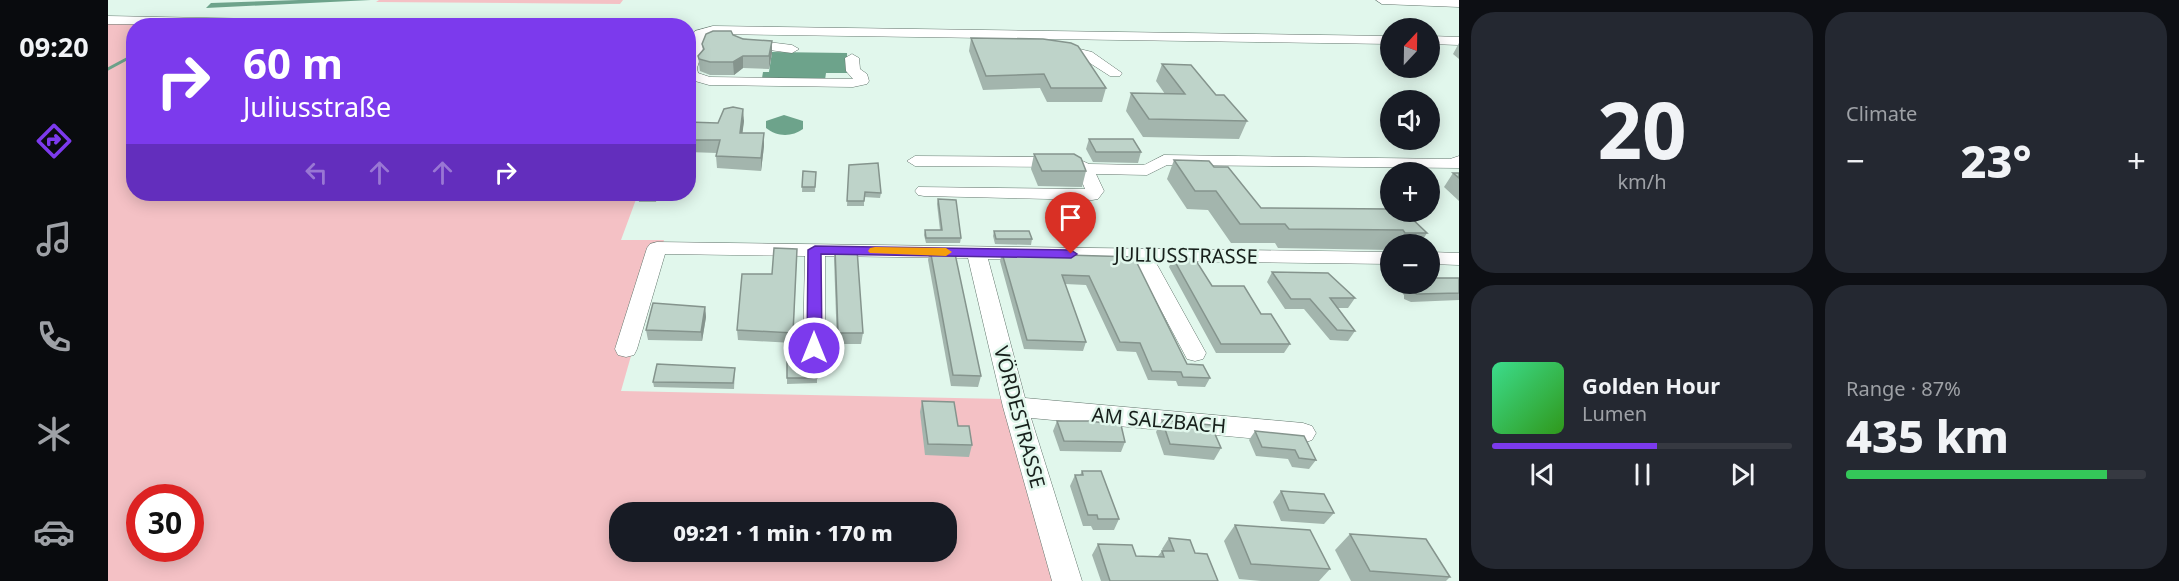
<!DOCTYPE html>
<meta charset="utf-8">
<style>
:root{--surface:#171b24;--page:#242831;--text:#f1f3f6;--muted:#9ea1a6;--line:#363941;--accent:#7c3aed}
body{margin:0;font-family:"Noto Sans",sans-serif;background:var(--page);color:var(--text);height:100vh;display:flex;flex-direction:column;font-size:22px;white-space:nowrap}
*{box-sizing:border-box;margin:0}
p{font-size:20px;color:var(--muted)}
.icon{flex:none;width:33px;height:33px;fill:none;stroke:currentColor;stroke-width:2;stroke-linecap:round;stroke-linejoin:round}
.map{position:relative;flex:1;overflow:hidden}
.side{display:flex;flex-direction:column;gap:12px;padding:12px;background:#0d0f14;width:720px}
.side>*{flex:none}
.hud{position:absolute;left:18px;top:18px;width:570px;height:183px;border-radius:24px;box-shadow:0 3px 15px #0003;background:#7c3aed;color:#fff;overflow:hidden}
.needle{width:39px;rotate:22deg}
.buttons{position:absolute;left:1272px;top:18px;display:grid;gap:12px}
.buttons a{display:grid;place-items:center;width:60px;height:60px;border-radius:50%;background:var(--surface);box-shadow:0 3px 15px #0003;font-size:30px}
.speed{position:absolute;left:18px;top:484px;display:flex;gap:12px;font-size:30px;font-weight:700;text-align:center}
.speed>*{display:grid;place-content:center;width:78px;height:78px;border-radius:50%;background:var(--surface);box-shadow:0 3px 15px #0003;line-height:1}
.speed .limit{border:9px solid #d22;background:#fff;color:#111}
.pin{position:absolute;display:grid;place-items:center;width:51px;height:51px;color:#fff;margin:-62px -26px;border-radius:50% 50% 50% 0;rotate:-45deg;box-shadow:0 0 6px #0007}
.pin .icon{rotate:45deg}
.me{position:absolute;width:66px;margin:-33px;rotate:0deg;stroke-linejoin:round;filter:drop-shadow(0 0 4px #0008)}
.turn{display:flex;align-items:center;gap:21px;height:126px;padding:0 18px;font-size:27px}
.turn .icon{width:78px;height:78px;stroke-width:2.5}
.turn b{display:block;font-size:42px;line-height:51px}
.lanes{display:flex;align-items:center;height:57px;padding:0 18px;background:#0003;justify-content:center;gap:30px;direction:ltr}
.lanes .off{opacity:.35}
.big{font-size:45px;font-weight:800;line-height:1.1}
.side .card{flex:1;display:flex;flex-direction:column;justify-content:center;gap:9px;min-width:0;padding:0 21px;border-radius:24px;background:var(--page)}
.side .dial{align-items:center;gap:0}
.dial b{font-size:78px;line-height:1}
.song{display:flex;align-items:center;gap:18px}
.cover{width:72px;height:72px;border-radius:9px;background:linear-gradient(135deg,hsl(150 70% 55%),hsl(110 70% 35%))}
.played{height:6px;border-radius:3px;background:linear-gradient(90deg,var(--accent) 55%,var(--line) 55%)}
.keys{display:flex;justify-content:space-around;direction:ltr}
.heat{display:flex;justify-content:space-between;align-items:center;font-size:33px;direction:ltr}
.charge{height:9px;border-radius:4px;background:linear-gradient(90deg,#34c759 87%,var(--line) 0)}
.side .tiles{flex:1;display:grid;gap:12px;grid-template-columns:repeat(2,1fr)}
.trip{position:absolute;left:501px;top:502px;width:348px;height:60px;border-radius:24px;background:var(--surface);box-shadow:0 3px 15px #0003;font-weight:800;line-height:60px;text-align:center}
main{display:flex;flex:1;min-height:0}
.tab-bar{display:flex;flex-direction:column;width:108px;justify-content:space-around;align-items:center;background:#090b0e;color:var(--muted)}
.tab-bar .icon{width:42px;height:42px}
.tab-bar .on{color:var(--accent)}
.tab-bar b{font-size:27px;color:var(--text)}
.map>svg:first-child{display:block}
.green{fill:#f4c1c5;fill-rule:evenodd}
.water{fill:#6da38b}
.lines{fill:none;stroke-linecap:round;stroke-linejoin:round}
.stream{stroke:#6da38b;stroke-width:3}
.minor-casing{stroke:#63766d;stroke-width:1}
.minor{fill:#fff;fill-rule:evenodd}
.rail{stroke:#4d5953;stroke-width:3;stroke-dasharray:2 4;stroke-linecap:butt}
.wall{fill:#a3b5ad}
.shaded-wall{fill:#85948d}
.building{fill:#bed3c9;stroke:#85948d;stroke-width:1.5}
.route{fill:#7c3aed;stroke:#51269a;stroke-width:1.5}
.slow{fill:#f59e0b}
.labels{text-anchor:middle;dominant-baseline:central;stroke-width:5;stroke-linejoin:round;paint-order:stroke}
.street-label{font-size:20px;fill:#171f1b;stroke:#e1f7ec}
</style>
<main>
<nav class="tab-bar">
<b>09:20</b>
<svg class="icon on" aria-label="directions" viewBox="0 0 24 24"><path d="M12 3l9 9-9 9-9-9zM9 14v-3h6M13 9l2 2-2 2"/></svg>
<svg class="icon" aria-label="music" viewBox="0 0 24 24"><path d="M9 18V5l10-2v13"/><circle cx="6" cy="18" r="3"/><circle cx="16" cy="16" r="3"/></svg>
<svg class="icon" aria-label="phone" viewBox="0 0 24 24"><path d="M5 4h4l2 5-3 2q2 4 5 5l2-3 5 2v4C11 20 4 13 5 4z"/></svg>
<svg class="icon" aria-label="climate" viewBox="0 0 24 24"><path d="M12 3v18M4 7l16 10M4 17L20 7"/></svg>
<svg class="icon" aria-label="car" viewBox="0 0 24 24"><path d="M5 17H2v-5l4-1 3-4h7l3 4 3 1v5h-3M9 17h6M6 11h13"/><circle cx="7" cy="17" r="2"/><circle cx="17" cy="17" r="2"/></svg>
</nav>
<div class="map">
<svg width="1351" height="581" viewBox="0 0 1351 581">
<rect width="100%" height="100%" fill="#e1f7ec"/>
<g class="green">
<polygon points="271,0 515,0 512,4 268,2"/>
<path d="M85,23L79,25L26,26V194H530L513,240H556L513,391L895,399L945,581H0V24ZM32,498H82V549H32ZM512,513H838V552H512Z"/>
</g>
<g class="water">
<polygon points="191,0 263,0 98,8 103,3"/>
<polygon points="664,52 739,53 740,73 718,73 717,80 654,78 655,72 661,72"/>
<path d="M676,115L695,121V129C684,137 669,137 658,128V121Z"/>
</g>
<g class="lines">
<polyline class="stream" points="0,69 26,55"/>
<g class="minor-casing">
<g id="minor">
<polygon points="1268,0 1351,0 1351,7 1274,4"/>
<polygon points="0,16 301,22 307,26 0,24"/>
<polygon points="605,26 1282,36 1282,44 606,34 596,37 598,40 589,68 590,73 602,77 745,79 738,71 737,58 744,54 751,58 752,69 759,74 761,81 759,84 745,87 601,85 580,79 580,53 585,41 583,38 587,31"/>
<polygon points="1322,36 1351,37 1351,45 1322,44"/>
<polygon points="635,39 684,45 691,49 684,53 630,46 628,43 630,40"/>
<polygon points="947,43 984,52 1014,73 1012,76 1002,76 974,58 942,50 940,47 942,44"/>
<polygon points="1056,155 1342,159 1351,156 1351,168 1059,165 1039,175 988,174 996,191 990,199 984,200 816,196 810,195 807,191 810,187 977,189 970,172 962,167 807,166 799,161 807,156 966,157 981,164 1036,165"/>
<polygon points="549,242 1282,252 1282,264 1047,261 1098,353 1095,359 1087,361 1079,359 1027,261 880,259 917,398 1195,423 1204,426 1208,433 1204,440 1195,443 923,418 974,581 944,581 895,407 860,258 717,256 717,348 714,354 706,356 698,354 695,348 697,256 557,254 529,349 526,355 518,357 510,355 507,349 539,248 542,244"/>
<polygon points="1322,252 1351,253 1351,265 1322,264"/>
</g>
</g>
<use href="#minor" class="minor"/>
<polyline class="rail" points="449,24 491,24"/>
</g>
<g class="wall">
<polygon points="625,35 635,39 664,41 664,53 661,69 635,68 626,75 602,75 592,71 590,56 595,51 594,44"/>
<polygon points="863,38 998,88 994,102 939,102 932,88 875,90 861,51"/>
<polygon points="1351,43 1351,59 1345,54"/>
<polygon points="1054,64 1108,95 1139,121 1131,139 1035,137 1018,111 1023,93 1057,94 1048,81"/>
<polygon points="636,121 634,133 656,146 653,171 609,168 608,156 609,153 580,152 580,122 610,123"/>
<polygon points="981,139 1033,152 1030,163 985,162 978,149"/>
<polygon points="926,154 978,171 974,187 930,186 923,169"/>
<polygon points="1066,160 1106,167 1153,208 1319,233 1312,244 1282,244 1282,250 1170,248 1167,243 1123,243 1100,210 1079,209 1059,179"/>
<polygon points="741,165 773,193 772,198 756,197 756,206 739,206"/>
<polygon points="695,171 708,172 707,192 694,192"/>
<polygon points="1345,173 1351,173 1351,201 1336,187"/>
<polygon points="550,194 548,202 531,202 530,196"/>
<polygon points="830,199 853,238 852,243 818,243 816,235 817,230 832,230 829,204"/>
<polygon points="886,231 924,239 923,245 887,244 885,236"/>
<polygon points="727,248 755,333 753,344 729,344 726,259"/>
<polygon points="689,249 685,343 630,340 629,330 664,274"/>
<polygon points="822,249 873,376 870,387 843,386 820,260"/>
<polygon points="894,253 1026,257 1079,364 1102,378 1097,387 1070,386 1068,381 1040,380 1028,352 1009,351 978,285 957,284 978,342 975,351 916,349 892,261"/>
<polygon points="1065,258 1104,286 1153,314 1182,344 1176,353 1108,353 1061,267"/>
<polygon points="1164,272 1247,298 1240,308 1230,308 1247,331 1240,341 1222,340 1196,309 1177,309 1159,282"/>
<polygon points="1351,278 1351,300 1303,302 1296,299 1296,295 1288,287 1291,284 1322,284"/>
<polygon points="597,307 598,317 594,341 540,340 538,330"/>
<polygon points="679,354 692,364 709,365 709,383 679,384"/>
<polygon points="627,368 626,389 546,387 545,382"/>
<polygon points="814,401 850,426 864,445 861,457 817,455 812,412"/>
<polygon points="1054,420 1113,448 1106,460 1056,455 1048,432"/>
<polygon points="949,421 1017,442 1013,452 952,451 945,431"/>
<polygon points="1147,431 1208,460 1201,469 1184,467 1180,459 1148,456 1141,440"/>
<polygon points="974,471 1011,519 1006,530 985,530 983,526 975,526 962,486 967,475 972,475"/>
<polygon points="1173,491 1226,513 1216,524 1173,521 1165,502"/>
<polygon points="1127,525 1222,569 1211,581 1153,581 1131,579 1116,541"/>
<polygon points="1242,534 1342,577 1338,581 1243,581 1227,550"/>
<polygon points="1061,538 1087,553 1110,581 993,581 984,555 990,544 1028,556 1050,556 1054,551 1055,551 1054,549"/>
</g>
<g class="shaded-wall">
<polygon points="664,41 664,53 661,69 661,56"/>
<polygon points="635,56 635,68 626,75 625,62"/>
<polygon points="635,109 636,121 633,145 632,133"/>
<polygon points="656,133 656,146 653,171 653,158"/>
<polygon points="597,307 598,317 594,341 593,332"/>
</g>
<g class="building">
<polygon points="605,31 623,31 625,35 635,39 664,41 661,56 635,56 625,62 602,62 591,59 590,56 596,49 594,44 598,34"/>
<polygon points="863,38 935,39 963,43 970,46 998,88 943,88 936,74 878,76"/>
<polygon points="1054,64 1083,65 1108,95 1116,95 1139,121 1041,119 1023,93 1077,94"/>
<polygon points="625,107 635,109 632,133 656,133 653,158 608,156 612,140 580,140 580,122 610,123 616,109"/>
<polygon points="981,139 1025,139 1033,152 988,152"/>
<polygon points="926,154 966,154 973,158 978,171 934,171"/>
<polygon points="1066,160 1101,161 1106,167 1120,167 1153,208 1282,209 1282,212 1297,212 1319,233 1297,233 1295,230 1181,229 1177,224 1132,224 1108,191 1087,191"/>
<polygon points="770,163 773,193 757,192 756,201 739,201 741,165"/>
<polygon points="695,171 708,172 707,187 694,187"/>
<polygon points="1345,173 1351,173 1351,178"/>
<polygon points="531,194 548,194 547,197 530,196"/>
<polygon points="830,199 848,200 853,238 818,238 817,230 834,230"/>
<polygon points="886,231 921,231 924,239 888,239"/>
<polygon points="666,248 689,249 685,333 629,330 634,274 664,274"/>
<polygon points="727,248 749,249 755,333 730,333"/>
<polygon points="822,249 846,249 873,376 845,375"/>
<polygon points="894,253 1026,257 1079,364 1095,365 1102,378 1075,377 1073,372 1044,371 1032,343 1012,342 981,276 954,275 978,342 919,340"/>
<polygon points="1065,258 1087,259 1104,286 1136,286 1153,314 1163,314 1182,344 1113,344"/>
<polygon points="1164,272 1220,273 1247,298 1222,298 1247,331 1229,330 1202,299 1183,299"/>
<polygon points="1322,278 1351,278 1351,293 1309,294 1302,291 1302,287 1299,284 1322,284"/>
<polygon points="545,303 597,307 593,332 538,330"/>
<polygon points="679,354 692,354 692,364 709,365 709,378 679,378"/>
<polygon points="549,364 627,368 625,383 545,382"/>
<polygon points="814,401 846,402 850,426 861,426 864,445 820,444"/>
<polygon points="1054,420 1103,425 1113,448 1062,444"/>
<polygon points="949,421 981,421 1013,425 1017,442 956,441"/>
<polygon points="1147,431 1196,436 1208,460 1191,458 1187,450 1154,447"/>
<polygon points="974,471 993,471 1011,519 990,519 989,515 980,515 967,475 975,475"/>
<polygon points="1173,491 1216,494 1226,513 1181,510"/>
<polygon points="1127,525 1202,530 1222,569 1143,564"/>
<polygon points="1242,534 1318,539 1342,577 1262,571"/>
<polygon points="1061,538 1082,540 1087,553 1099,554 1110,581 1002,581 990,544 1024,545 1028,556 1056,557 1054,551 1066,551"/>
</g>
<polygon class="route" points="707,246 963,250 969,254 963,258 713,254 714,348 706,353 699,348 700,250"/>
<polygon class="slow" points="767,247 838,248 844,252 838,256 762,253 760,251 762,248"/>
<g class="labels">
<g class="street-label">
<text transform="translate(1078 255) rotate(1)">JULIUSSTRASSE</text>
<text transform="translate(912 417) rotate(75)">VÖRDESTRASSE</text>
<text transform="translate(1051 420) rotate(5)">AM SALZBACH</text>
</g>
</g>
</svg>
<div class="buttons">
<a><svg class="needle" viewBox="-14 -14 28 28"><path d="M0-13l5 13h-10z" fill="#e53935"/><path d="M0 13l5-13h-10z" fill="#9ea1a6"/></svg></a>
<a><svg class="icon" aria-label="sound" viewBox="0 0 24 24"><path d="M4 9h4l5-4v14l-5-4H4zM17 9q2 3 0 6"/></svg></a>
<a>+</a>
<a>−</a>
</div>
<div class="speed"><div class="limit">30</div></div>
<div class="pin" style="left:963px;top:254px;background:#d93025"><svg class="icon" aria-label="arrive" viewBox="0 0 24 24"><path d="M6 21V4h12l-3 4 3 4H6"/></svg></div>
<svg class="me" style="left:706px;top:348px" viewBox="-20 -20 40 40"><circle r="17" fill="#7c3aed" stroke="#fff" stroke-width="3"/><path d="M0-11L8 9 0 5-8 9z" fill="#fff"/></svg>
<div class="trip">09:21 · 1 min · 170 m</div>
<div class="hud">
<div class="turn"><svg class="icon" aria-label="right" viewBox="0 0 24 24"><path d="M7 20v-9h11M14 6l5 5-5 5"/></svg><div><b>60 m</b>Juliusstraße</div></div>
<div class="lanes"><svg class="icon off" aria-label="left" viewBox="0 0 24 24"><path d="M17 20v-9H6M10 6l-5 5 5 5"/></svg><svg class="icon off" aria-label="ahead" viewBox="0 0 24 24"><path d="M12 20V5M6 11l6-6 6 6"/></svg><svg class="icon off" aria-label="ahead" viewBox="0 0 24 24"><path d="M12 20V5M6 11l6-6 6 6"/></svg><svg class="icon" aria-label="right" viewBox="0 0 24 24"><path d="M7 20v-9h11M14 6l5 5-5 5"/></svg></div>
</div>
</div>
<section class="side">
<div class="tiles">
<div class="card dial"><b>20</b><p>km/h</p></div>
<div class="card"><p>Climate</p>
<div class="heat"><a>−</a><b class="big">23°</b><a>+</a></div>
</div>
<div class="card">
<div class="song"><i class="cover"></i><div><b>Golden Hour</b><p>Lumen</p></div></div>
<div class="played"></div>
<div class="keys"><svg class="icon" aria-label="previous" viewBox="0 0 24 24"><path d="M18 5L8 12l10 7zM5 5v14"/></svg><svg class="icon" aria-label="pause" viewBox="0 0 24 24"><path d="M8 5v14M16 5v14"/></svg><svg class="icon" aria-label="next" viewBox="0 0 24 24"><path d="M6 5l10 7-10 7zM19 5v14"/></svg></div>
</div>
<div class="card"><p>Range · 87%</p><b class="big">435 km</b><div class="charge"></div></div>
</div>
</section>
</main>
